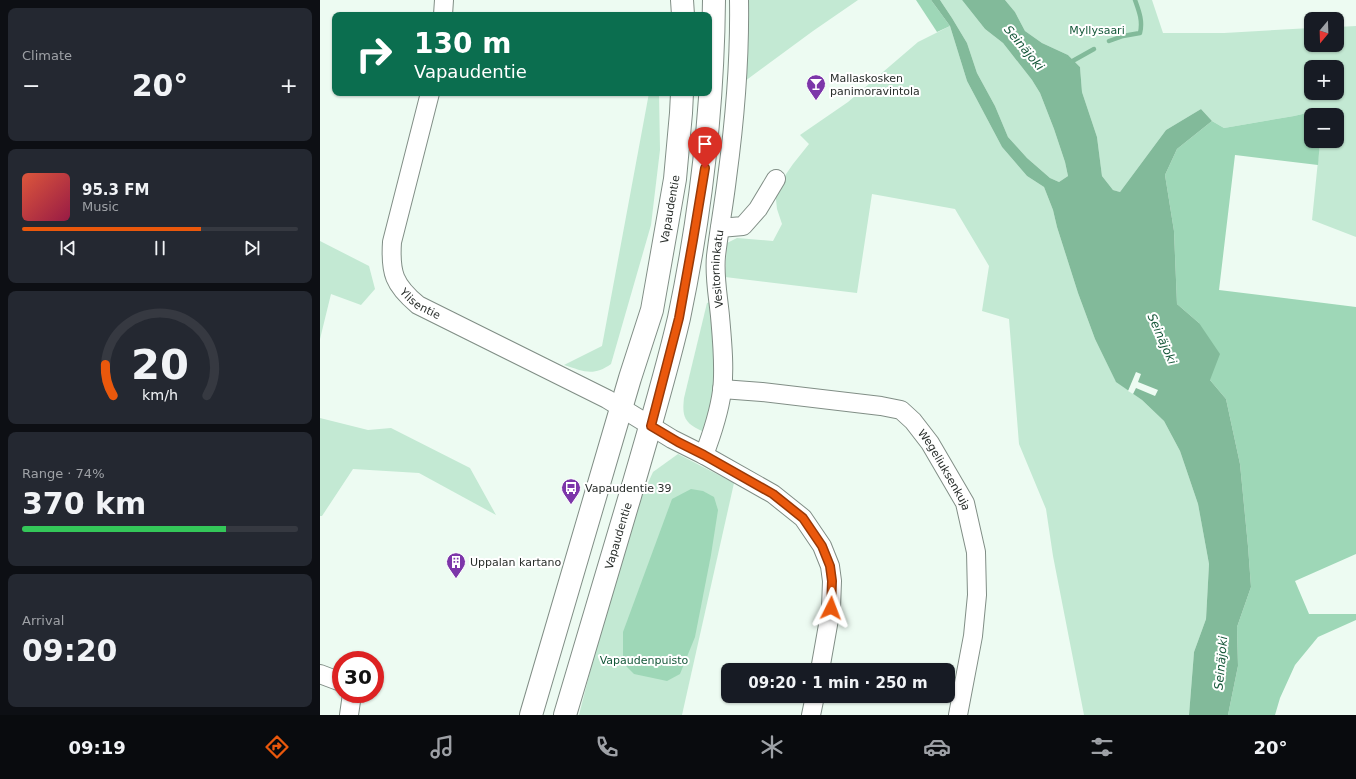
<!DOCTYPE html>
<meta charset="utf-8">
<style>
:root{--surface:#171b24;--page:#242831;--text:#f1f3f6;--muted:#9ea1a6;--line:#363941;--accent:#ea580c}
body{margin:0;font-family:"DejaVu Sans",sans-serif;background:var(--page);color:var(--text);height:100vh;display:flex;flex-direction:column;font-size:15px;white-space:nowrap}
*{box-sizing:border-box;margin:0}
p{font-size:13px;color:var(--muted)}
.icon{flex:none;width:22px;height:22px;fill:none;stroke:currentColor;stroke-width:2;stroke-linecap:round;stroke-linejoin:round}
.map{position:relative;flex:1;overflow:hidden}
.panel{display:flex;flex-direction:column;gap:8px;padding:8px;background:#0d0f14;width:320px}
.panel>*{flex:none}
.guide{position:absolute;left:12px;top:12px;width:380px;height:84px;border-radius:8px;box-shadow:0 1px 3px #0004;background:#0b6e4f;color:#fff;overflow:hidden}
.needle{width:26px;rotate:199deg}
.tools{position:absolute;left:984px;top:12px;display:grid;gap:8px}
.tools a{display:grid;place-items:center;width:40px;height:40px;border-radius:8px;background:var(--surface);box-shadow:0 1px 3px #0004;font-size:20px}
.speed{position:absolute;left:12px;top:651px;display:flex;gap:8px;font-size:20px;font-weight:700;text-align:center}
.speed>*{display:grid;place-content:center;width:52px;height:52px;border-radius:50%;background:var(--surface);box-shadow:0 1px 3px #0004;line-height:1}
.speed .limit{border:6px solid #d22;background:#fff;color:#111}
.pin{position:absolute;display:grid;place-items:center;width:34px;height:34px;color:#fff;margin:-41px -17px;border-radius:50% 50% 50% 0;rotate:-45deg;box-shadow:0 0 4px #0007}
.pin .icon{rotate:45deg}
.me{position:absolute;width:44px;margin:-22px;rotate:3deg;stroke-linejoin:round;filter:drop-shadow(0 0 3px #0008)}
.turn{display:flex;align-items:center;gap:14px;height:84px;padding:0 16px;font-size:18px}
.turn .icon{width:52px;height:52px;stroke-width:2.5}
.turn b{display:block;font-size:28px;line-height:34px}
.big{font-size:30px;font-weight:700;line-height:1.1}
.panel .card{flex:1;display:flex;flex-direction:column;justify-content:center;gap:6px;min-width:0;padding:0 14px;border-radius:8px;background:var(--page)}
.panel .dial{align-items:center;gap:0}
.dial svg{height:104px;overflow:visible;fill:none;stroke:var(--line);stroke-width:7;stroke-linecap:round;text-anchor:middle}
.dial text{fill:var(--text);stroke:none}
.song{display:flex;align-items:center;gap:12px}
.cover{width:48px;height:48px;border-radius:6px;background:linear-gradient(135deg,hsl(10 70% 55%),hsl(340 70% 35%))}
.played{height:4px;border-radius:2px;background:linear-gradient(90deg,var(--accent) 65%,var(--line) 65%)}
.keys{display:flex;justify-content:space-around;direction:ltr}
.heat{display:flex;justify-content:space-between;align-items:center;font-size:22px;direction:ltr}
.charge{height:6px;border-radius:3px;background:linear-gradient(90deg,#34c759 74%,var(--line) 0)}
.trip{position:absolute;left:401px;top:663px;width:234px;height:40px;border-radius:8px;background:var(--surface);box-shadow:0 1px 3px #0004;font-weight:700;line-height:40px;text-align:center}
.tab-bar{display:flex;height:64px;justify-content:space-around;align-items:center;background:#090b0e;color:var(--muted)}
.tab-bar .icon{width:28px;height:28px}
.tab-bar .on{color:var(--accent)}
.tab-bar b{font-size:18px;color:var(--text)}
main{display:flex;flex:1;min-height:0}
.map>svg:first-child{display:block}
.green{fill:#c3e9d3;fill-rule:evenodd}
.forest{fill:#9ed7b7}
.water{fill:#82ba9a}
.pier{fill:#edfbf2}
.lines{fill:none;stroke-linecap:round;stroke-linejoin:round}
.stream{stroke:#82ba9a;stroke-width:4.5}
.minor-casing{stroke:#818e86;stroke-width:20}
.major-casing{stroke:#818e86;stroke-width:24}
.minor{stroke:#fff;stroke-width:18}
.major{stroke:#fff;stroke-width:22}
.route-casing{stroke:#983908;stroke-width:10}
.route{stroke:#ea580c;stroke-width:7}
.labels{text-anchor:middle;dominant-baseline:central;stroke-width:4;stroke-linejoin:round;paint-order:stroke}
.park-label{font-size:11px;fill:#15583a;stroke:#fff}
.poi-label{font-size:11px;fill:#292e2b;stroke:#fff;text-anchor:start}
.street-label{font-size:11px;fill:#292e2b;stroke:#fff}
.water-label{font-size:12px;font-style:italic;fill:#16583a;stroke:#fff}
</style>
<main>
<section class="panel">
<div class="card"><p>Climate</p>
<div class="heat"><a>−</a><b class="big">20°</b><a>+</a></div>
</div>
<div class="card">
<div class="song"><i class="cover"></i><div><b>95.3 FM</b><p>Music</p></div></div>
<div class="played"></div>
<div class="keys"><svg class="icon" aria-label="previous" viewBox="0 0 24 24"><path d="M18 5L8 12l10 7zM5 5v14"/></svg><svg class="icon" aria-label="pause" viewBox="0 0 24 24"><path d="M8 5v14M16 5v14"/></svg><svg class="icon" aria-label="next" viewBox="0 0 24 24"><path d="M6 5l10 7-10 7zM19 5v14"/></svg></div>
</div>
<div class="card dial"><svg viewBox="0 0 100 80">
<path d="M14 69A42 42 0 1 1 86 69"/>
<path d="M14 69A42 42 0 0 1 8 45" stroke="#ea580c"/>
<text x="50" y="56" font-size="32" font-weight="700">20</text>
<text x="50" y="72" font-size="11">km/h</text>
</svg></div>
<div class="card"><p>Range · 74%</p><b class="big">370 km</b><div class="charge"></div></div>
<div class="card"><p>Arrival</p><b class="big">09:20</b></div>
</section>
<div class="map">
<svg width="1036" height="715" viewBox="0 0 1036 715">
<rect width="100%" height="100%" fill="#edfbf2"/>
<g class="green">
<polygon points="423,0 538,0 493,31 421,84"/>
<polygon points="620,0 642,0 665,29 683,43 712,80 720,93 734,129 745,162 748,176 739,182 730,178 707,158 688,137 675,106 657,73 647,43 632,18"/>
<path d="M685,0H832L843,33H904L991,28V45H1017V27L1036,26V237L992,220L1000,141H1017V115H1003L1004,109L974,116L904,128L892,121L881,109L846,130L800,192L793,190L782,176L777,137L762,92L760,67L748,55L722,43L705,31L695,12ZM991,67H1017V93H991Z"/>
<polygon points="630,26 647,81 682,147 707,176 724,187 733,210 737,227 758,293 775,339 796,381 822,400 844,421 860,451 878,504 889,564 886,619 874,652 869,715 764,715 733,556 726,509 699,444 689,319 662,311 669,266 635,209 552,194 537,293 405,277 407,243 417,238 453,241 462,224 457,209 455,190 473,164 489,144 480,135 528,102 598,42"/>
<path d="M329,93H339L340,150L331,225L291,364C273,377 263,371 244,365L282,346Z"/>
<polygon points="0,241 49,266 55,289 41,305 11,294 0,339"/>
<path d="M390,302L395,359L394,389L387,427L382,431C364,423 362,416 364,398L387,303Z"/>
<polygon points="0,418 48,430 71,428 150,468 176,515 99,473 33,469 2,516 0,516"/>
<polygon points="358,454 414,483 362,715 259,715 277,644 321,498 333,472"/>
</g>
<g class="forest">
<polygon points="596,0 611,0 630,26 617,32"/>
<polygon points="1004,109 1003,115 991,115 991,141 1000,141 998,165 915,155 899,290 1036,307 1036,554 975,581 989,614 1036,614 1036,620 998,637 975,665 960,698 955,715 908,715 918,666 917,627 931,587 928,546 920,464 906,399 890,380 879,323 857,304 854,231 845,175 857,149 892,121 904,128 974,116"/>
<polygon points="371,489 383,491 394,497 398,510 391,555 375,637 360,674 347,681 314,674 303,663 303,632 352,499"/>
</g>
<polygon class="water" points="611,0 620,0 632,18 647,43 657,73 675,106 688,137 707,158 730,178 739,182 748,176 745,162 734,129 720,93 712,80 683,43 665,29 642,0 685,0 695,12 705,31 722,43 748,55 760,67 762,92 777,137 782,176 793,190 800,192 846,130 881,109 892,121 857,149 845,175 854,231 857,304 879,323 900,354 890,380 906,399 920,464 928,546 931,587 917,627 918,666 908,715 869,715 874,652 886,619 889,564 878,504 860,451 844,421 822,400 796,382 775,339 758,293 737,227 733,210 724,187 707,176 682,147 647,81 630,26"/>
<polygon class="pier" points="816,372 821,374 818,382 838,390 835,396 816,388 813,394 808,391"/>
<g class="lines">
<g class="stream">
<path d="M789,41L803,36L820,33C823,21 819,11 815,0"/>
<polyline points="749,63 774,49"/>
</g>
<g class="minor-casing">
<g id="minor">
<polyline points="123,15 124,0"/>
<path id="s1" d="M110,93L72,242C70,273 74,285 98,305L287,399L352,439L384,455L453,494L483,518L502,546L510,566L512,581L511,608L500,670"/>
<polyline points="400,228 423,226 438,209 456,179"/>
<path id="s2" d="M402,389L442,392L561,406L581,410L593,421L610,443L645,503L656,552L657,595L653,636L638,715"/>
<path id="s3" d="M384,455C392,434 399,413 402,391C405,368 402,339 400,316C398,295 394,276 396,256C399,230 404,204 407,178C415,119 420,60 419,0"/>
<polyline points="0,674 21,682"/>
<polyline points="29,715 32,694"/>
<polyline points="491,715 495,696"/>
</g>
</g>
<g class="major-casing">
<g id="major">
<polyline points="362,0 363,15"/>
<path id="s4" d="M211,715L310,378L332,310L355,179L361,113L362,93"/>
<path id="s5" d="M245,715C267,642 288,569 310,496C327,437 345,378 359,318C381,213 393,107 394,0"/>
</g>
</g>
<use href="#minor" class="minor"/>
<use href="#major" class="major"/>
</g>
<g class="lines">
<g class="route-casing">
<polyline id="route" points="385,168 373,240 359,318 331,426 358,442 384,455 453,494 483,518 502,546 510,566 512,581 511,608"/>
</g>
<use href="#route" class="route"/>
</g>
<defs>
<g id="bar-pin" transform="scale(1)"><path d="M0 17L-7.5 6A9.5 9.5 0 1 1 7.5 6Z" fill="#7c36a9" stroke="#fff"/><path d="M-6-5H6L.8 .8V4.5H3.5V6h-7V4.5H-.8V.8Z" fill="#fff"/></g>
<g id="bus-pin" transform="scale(1)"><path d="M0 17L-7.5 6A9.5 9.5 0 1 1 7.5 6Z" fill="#7c36a9" stroke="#fff"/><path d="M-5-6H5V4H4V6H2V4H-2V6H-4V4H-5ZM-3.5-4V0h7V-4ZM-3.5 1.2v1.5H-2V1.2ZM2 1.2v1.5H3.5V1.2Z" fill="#fff"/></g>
<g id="building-pin" transform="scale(1)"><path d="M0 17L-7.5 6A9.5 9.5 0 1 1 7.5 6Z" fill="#7c36a9" stroke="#fff"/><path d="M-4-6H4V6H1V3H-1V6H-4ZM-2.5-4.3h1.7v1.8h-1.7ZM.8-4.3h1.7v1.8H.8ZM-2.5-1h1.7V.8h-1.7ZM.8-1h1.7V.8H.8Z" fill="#fff"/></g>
</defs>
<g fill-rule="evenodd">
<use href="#bar-pin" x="496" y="84"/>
<use href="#bus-pin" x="251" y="488"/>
<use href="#building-pin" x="136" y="562"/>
</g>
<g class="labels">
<g class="park-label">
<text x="777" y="30">Myllysaari</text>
<text x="324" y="660">Vapaudenpuisto</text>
</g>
<g class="poi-label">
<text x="510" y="78">Mallaskosken<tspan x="510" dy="13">panimoravintola</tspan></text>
<text x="265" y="488">Vapaudentie 39</text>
<text x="150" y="562">Uppalan kartano</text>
</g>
<g class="street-label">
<text stroke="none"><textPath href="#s4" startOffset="525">Vapaudentie</textPath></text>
<text stroke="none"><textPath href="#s3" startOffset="189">Vesitorninkatu</textPath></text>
<text stroke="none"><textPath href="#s1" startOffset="227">Ylisentie</textPath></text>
<text stroke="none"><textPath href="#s2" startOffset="255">Wegeliuksenkuja</textPath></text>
<text stroke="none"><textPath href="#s5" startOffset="187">Vapaudentie</textPath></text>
</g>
<g class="water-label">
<text transform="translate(704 48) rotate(50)">Seinäjoki</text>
<text transform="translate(842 339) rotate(66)">Seinäjoki</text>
<text transform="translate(901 663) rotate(-85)">Seinäjoki</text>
</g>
</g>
</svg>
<div class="tools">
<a><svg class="needle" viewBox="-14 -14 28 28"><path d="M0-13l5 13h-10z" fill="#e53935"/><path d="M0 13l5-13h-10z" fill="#9ea1a6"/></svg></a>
<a>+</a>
<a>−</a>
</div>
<div class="speed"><div class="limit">30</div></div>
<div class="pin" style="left:385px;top:168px;background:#d93025"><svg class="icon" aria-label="arrive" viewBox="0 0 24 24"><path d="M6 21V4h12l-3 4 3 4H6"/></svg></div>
<svg class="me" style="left:511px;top:608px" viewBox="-20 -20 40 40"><path d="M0-17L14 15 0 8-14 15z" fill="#ea580c" stroke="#fff" stroke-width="4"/></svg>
<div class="trip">09:20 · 1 min · 250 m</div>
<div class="guide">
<div class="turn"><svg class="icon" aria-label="right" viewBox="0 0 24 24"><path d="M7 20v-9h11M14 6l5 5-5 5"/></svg><div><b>130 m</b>Vapaudentie</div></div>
</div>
</div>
</main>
<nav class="tab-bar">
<b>09:19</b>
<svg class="icon on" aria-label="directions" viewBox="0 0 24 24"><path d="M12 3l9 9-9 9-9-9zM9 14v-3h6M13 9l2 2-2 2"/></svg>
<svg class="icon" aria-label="music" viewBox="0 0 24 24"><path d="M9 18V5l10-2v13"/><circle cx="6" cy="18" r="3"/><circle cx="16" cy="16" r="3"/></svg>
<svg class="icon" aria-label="phone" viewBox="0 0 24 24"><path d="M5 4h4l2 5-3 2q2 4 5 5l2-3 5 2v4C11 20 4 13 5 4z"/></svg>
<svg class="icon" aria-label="climate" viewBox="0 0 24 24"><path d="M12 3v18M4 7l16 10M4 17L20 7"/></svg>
<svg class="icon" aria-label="car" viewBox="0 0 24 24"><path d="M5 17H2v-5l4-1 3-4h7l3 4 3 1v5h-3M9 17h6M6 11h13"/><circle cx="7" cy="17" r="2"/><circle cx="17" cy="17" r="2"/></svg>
<svg class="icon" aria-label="filters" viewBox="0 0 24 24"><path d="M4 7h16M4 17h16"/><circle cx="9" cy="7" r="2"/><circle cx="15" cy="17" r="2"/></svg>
<b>20°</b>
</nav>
